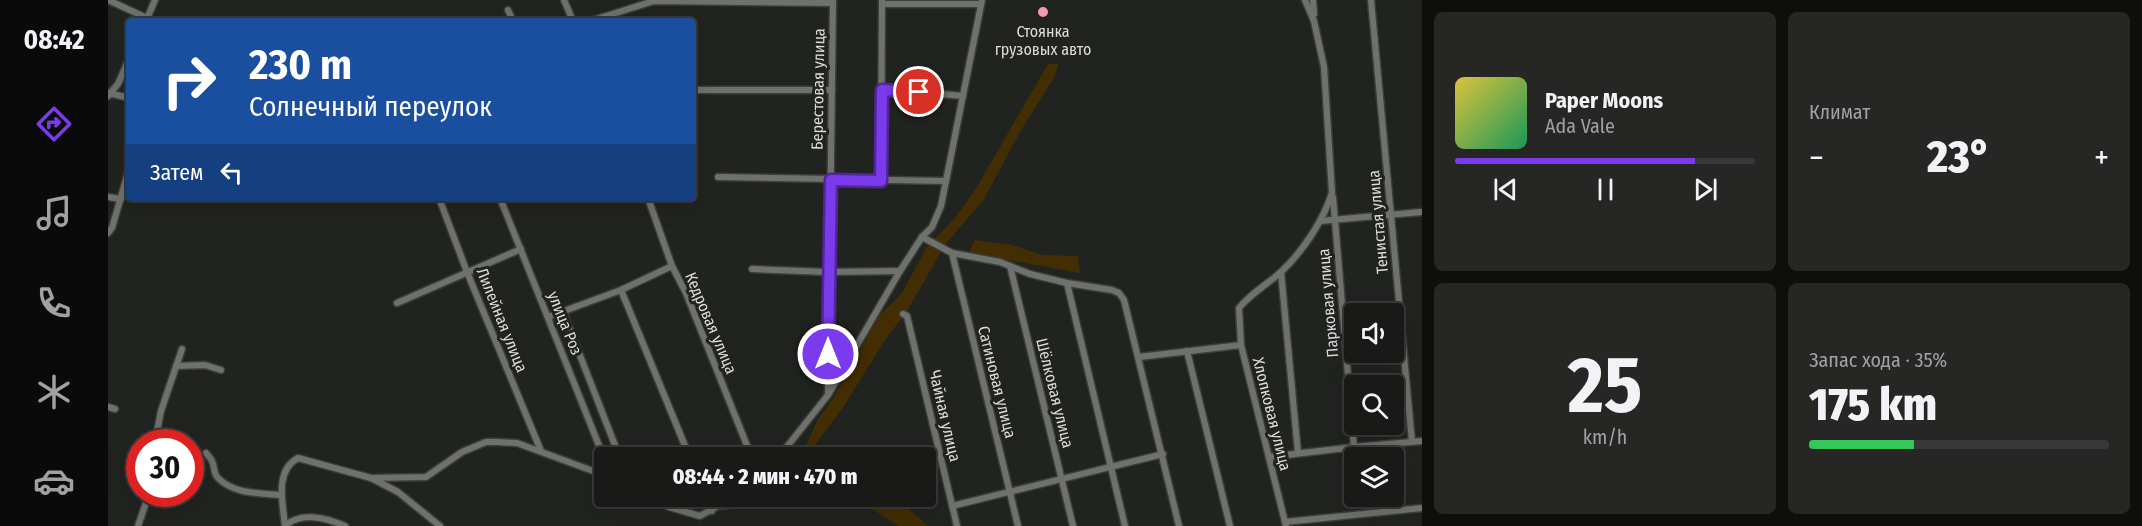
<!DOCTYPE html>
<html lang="ru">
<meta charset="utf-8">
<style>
:root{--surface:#191a18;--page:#262725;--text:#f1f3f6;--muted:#9fa1a2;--line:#373837;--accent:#7c3aed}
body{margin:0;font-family:"Fira Sans Condensed",sans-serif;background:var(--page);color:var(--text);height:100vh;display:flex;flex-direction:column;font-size:22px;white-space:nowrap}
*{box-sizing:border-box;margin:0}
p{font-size:20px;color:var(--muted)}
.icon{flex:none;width:33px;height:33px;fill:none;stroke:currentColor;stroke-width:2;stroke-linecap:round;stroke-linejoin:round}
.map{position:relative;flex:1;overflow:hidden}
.details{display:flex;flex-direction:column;gap:12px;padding:12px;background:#0e0e0d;width:720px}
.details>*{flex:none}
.guide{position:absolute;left:18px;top:18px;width:570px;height:183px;border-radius:6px;box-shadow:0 6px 24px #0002,0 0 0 2px var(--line);background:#1a4fa0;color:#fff;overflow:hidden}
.tools{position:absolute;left:1236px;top:303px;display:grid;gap:12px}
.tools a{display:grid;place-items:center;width:60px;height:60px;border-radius:6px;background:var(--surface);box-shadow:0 6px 24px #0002,0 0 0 2px var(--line);font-size:30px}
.speed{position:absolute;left:18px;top:429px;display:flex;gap:12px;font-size:30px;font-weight:700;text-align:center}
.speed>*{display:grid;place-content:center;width:78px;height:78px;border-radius:50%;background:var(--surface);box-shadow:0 6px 24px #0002,0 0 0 2px var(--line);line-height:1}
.speed .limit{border:9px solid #d22;background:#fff;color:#111}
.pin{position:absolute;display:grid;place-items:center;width:51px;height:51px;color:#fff;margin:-26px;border:3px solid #fff;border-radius:50%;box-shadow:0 2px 6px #0007}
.me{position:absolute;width:66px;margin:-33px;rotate:0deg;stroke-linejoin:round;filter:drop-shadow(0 0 4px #0008)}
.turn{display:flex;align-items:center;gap:21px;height:126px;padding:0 24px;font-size:27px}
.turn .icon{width:78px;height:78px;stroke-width:2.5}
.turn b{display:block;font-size:42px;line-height:51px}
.then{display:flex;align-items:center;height:57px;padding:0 24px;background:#0003;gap:12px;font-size:22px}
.big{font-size:45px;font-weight:800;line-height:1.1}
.details .tile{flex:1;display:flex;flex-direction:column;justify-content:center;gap:9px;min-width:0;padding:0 21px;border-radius:9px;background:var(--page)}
.details .dial{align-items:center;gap:0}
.dial b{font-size:78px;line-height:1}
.song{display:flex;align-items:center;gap:18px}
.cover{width:72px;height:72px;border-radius:9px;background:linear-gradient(135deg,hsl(50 70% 55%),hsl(150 70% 35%))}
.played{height:6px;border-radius:3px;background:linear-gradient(90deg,var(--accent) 80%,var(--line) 80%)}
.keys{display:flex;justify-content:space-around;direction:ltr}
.heat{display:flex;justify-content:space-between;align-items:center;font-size:33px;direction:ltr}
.charge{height:9px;border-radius:4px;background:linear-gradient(90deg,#34c759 35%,var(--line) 0)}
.details .tiles{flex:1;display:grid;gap:12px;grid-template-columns:repeat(2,1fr)}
.trip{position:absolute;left:486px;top:447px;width:342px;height:60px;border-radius:6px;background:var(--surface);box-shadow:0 6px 24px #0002,0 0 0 2px var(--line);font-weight:800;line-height:60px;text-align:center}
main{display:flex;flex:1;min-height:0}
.tab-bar{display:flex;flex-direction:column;width:108px;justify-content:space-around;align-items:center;background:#0a0a0a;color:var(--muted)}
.tab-bar .icon{width:42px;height:42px}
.tab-bar .active{color:var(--accent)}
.tab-bar b{font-size:27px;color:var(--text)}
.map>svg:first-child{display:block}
.green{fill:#432d02}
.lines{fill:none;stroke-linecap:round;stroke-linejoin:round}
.minor-casing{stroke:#3c3e3b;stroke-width:9}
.minor{stroke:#6f716d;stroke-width:6}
.route-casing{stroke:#51269a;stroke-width:15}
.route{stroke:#7c3aed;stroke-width:10}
.poi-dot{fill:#f09ab6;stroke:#212320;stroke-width:2}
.labels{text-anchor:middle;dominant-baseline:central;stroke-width:6;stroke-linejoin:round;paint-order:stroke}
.poi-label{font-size:16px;fill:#dcdddb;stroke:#212320}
.street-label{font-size:16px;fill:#dcdddb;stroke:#212320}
</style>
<main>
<nav class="tab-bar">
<b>08:42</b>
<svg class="icon active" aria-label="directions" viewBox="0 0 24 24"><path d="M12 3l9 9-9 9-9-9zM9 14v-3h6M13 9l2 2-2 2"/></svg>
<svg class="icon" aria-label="music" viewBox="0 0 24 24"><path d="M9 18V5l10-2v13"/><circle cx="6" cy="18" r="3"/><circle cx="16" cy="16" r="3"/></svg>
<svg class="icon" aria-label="phone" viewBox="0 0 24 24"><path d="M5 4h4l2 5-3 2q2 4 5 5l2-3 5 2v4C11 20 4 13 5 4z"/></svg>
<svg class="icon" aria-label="climate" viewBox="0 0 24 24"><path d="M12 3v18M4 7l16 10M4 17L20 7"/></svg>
<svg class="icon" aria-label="car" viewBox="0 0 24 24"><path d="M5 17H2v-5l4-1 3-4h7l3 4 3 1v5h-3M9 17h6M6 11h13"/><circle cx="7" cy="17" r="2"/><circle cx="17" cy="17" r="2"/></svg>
</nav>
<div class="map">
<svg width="1314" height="526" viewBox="0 0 1314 526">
<rect width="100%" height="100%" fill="#212320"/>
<g class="green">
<polygon points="940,64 950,64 947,76 912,132 876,199 837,245 798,313 777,340 736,406 701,453 695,452 710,419 726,397 771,316 794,293 818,248 846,219 867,190"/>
<polygon points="867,240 904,245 934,255 970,256 972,273 861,253"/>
<polygon points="744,497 778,497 801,509 820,526 791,526"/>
</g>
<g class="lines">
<g class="minor-casing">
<g id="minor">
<polyline points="0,0 39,18"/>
<polyline points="456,0 465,21"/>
<polyline points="1205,0 1206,14"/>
<polyline points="1263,0 1304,442"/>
<polyline points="774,4 872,4"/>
<polyline points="400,10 405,21"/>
<polyline points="38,21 47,0"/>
<polyline points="482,21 546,1 725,3"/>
<polyline points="585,90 724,90"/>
<polyline points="774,90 789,90 855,96"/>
<polyline points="1,93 21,98"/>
<polyline points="0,96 10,84 21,59"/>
<polyline points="610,177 838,181"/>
<polyline points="773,181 774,0"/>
<polyline points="0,197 13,199"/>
<polyline points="1225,197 1246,447"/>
<polyline points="331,198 359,272 433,451"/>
<polyline points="392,198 496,458"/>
<polyline points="540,198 564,266 578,293 644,458"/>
<polyline points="1212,221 1314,212"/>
<polyline points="0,233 4,228 21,169"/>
<polyline points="814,237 844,253 910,526"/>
<polyline points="844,253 892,262 922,274 959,283 1004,290 1011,293 1016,300 1071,526"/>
<polyline points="902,266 965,526"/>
<polyline points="644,269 720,272 792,271"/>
<polyline points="1173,272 1190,453"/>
<polyline points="959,283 1017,526"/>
<polyline points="513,290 582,458"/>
<polyline points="289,303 413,249"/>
<polyline points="455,312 512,458"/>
<polyline points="795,314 799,316 849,526"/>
<polyline points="440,317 513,290 564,266"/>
<polyline points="1079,351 1122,526"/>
<polyline points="1031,357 1133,345"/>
<polyline points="68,366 97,365 113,370"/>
<polyline points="720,394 725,0"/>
<polyline points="0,407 7,409"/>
<polyline points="47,442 53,411 74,349"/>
<path d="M98,453C100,456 103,458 104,461C107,467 105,473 110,478C127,495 153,493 173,495"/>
<polyline points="1161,457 1246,447 1314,441"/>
<polyline points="670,458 720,395 792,271 814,237 824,227 833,206 838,181 874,0"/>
<polyline points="263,478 318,477 354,452 378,442 389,442 409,443 496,475"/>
<polyline points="541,496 561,507 592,516 610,506 621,505 634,496"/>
<polyline points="598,496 604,511"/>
<polyline points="844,506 1055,454"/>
<polyline points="1177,522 1314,508"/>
<polyline points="30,526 41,494"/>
<path d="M177,526C175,504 166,471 190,458L263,478L290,492L332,526"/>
<path d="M177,526C193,511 219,518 237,526"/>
<path d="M1178,526L1133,345L1131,308C1143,293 1160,284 1174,271C1195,251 1215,221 1224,193L1216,67L1206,21L1197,0"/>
</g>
</g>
<use href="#minor" class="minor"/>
</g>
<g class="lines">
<g class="route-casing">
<polyline id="route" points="720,354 723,180 773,181 774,90 811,92"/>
</g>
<use href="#route" class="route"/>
</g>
<circle class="poi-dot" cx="935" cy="12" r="6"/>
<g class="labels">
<g class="poi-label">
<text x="935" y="31">Стоянка<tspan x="935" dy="18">грузовых авто</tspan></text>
</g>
<g class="street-label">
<text transform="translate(710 89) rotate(-89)">Берестовая улица</text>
<text transform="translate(1270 222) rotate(-95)">Тенистая улица</text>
<text transform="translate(1220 303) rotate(-95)">Парковая улица</text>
<text transform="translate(394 320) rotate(68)">Лилейная улица</text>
<text transform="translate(457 323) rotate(68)">улица Роз</text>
<text transform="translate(603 323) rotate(67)">Кедровая улица</text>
<text transform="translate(889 382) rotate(76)">Сатиновая улица</text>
<text transform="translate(947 393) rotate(76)">Шёлковая улица</text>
<text transform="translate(1164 414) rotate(76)">Хлопковая улица</text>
<text transform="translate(837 416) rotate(77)">Чайная улица</text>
</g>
</g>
</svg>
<div class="tools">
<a><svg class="icon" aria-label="sound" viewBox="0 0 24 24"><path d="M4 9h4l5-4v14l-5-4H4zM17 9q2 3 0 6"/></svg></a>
<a><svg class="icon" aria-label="search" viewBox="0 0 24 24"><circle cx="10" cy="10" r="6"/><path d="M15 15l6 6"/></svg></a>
<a><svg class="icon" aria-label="layers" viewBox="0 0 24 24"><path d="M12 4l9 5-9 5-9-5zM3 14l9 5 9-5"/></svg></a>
</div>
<div class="speed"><div class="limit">30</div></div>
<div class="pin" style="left:811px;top:92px;background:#d93025"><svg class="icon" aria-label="arrive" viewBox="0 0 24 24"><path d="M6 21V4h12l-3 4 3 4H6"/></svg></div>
<svg class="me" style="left:720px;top:354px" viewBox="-20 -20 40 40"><circle r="17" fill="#7c3aed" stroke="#fff" stroke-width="3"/><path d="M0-11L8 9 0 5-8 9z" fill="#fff"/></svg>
<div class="trip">08:44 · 2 мин · 470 m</div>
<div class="guide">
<div class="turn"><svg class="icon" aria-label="right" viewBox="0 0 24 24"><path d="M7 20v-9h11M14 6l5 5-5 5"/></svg><div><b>230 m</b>Солнечный переулок</div></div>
<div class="then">Затем<svg class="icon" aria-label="left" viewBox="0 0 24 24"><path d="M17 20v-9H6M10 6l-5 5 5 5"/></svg></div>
</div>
</div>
<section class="details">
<div class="tiles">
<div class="tile">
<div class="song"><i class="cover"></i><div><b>Paper Moons</b><p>Ada Vale</p></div></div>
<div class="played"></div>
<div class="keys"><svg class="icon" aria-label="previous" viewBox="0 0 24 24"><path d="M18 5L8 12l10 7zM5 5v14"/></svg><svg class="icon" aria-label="pause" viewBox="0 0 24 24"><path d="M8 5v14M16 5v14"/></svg><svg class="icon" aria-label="next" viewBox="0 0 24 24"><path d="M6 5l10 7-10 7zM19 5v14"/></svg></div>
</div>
<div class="tile"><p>Климат</p>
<div class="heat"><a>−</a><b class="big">23°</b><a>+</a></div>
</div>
<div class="tile dial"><b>25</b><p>km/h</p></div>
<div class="tile"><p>Запас хода · 35%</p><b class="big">175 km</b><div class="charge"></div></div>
</div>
</section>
</main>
